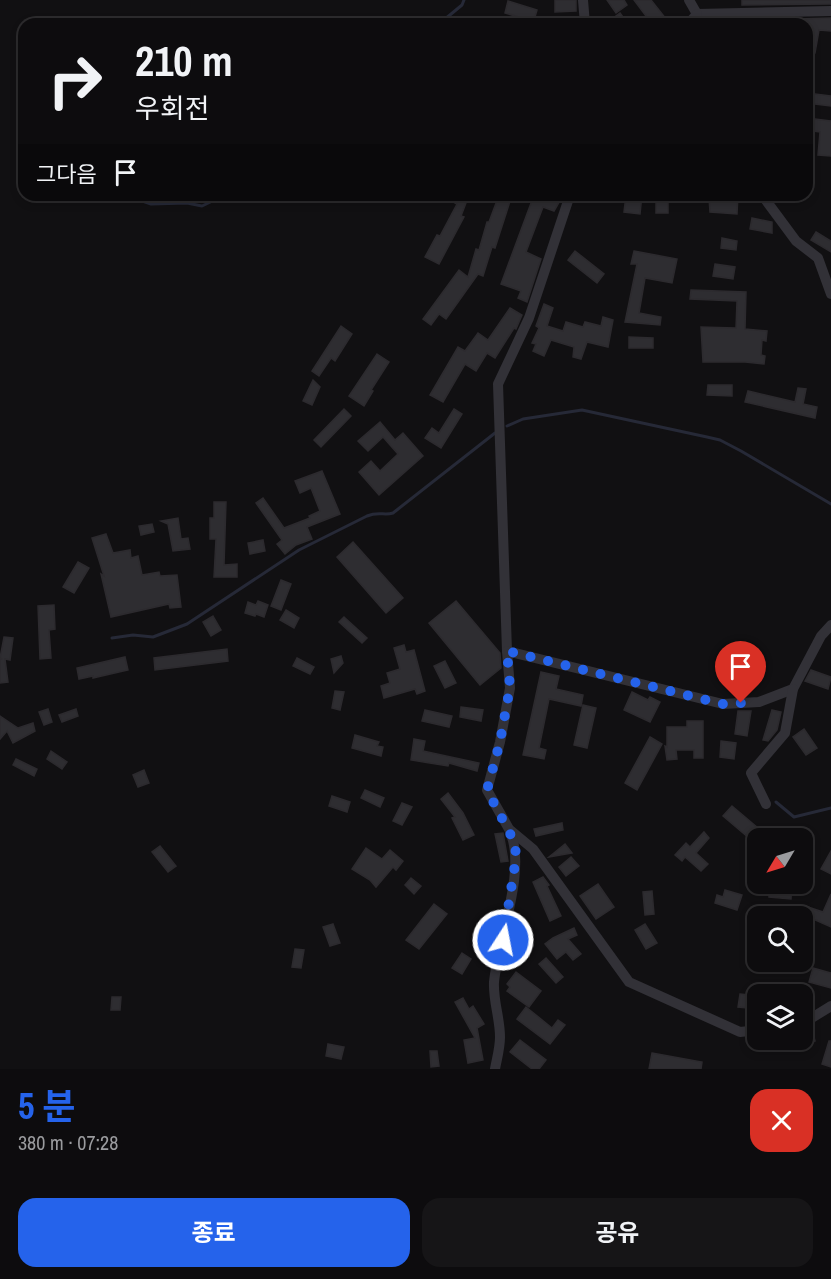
<!DOCTYPE html>
<html lang="ko">
<meta charset="utf-8">
<style>
:root{--surface:#0d0c0e;--page:#161517;--text:#f1f3f6;--muted:#9a9b9e;--line:#2d2c2e;--accent:#2563eb}
body{margin:0;font-family:"Archivo Narrow","Noto Sans KR",sans-serif;background:var(--page);color:var(--text);height:100vh;display:flex;flex-direction:column;font-size:22px;white-space:nowrap}
*{box-sizing:border-box;margin:0}
p{font-size:20px;color:var(--muted)}
.icon{flex:none;width:33px;height:33px;fill:none;stroke:currentColor;stroke-width:2;stroke-linecap:round;stroke-linejoin:round}
.map{position:relative;height:1069px;overflow:hidden}
.drawer{display:flex;flex-direction:column;background:var(--surface);flex:1}
.drawer>*{flex:none}
.banner{position:absolute;left:18px;top:18px;width:795px;height:183px;border-radius:18px;box-shadow:0 3px 9px #0003,0 0 0 2px var(--line);background:#0d0c0e;color:var(--text);overflow:hidden}
.needle{width:39px;rotate:232deg}
.tools{position:absolute;left:747px;top:828px;display:grid;gap:12px}
.tools a{display:grid;place-items:center;width:66px;height:66px;border-radius:12px;background:var(--surface);box-shadow:0 3px 9px #0003,0 0 0 2px var(--line);font-size:30px}
.pin{position:absolute;display:grid;place-items:center;width:51px;height:51px;color:#fff;margin:-62px -26px;border-radius:50% 50% 50% 0;rotate:-45deg;box-shadow:0 0 6px #0007}
.pin .icon{rotate:45deg}
.me{position:absolute;width:66px;margin:-33px;rotate:11deg;stroke-linejoin:round;filter:drop-shadow(0 0 4px #0008)}
.turn{display:flex;align-items:center;gap:21px;height:126px;padding:0 18px;font-size:27px}
.turn .icon{width:78px;height:78px;stroke-width:2.5}
.turn b{display:block;font-size:42px;line-height:51px}
.then{display:flex;align-items:center;height:57px;padding:0 18px;background:#0003;gap:12px;font-size:22px}
.round{display:grid;place-items:center;flex:none;width:63px;height:63px;border-radius:18px;background:var(--page)}
.summary{display:flex;align-items:center;justify-content:space-between;height:102px;padding:0 18px}
h1{font-size:36px;font-weight:700;line-height:45px;color:var(--accent)}
.button{display:flex;gap:12px;margin-top:auto;padding:12px 18px}
.button a{flex:1;height:69px;border-radius:18px;background:var(--accent);color:#fff;font-size:24px;font-weight:700;line-height:69px;text-align:center}
.button a+a{background:var(--page);color:var(--text)}
.map>svg:first-child{display:block}
.lines{fill:none;stroke-linecap:round;stroke-linejoin:round}
.stream{stroke:#262937;stroke-width:3}
.building{fill:#2e2d31;stroke:#2c2a2e;stroke-width:1.5}
.minor{stroke:#323137;stroke-width:10}
.route{stroke:#2563eb;stroke-width:10;stroke-dasharray:0 18}
</style>
<div class="map">
<svg width="831" height="1069" viewBox="0 0 831 1069">
<rect width="100%" height="100%" fill="#111012"/>
<g class="lines">
<!-- stream -->
<g class="stream">
<path d="M439,24L462,5L464,0"/>
<path d="M125,195L151,204L187,203L202,206L225,195"/>
<path d="M507,426L523,419L582,410L707,437L720,440L741,451L831,504"/>
<path d="M112,638L133,635L153,637L187,624L299,550L367,516C379,511 384,516 393,513L495,433"/>
<path d="M776,802L794,817L831,808"/>
</g>
</g>
<!-- building -->
<g class="building">
<path d="M555,0H576V11L555,12Z"/>
<path d="M607,0H624L627,5L616,13Z"/>
<path d="M634,0H651L670,24H652Z"/>
<path d="M742,0H831V4L742,5Z"/>
<path d="M508,1L537,10L533,24H523L525,19L505,13Z"/>
<path d="M620,13L628,24H605Z"/>
<path d="M831,18V31L819,30L815,53L807,52V24H760V20Z"/>
<path d="M807,93L831,96V106L807,103Z"/>
<path d="M807,118L831,121V156L818,155L820,132L807,130Z"/>
<path d="M456,195H469L461,216L464,217L439,264L425,257L437,235L440,236L457,204L453,202Z"/>
<path d="M499,195H512L495,248L492,247L483,276L478,274L446,319L439,314L431,325L423,319L459,270L468,277L476,249L479,250L487,222H489Z"/>
<path d="M534,195H550L561,199L554,211L543,207L526,252L541,259L527,302L518,298L521,291L501,284Z"/>
<path d="M626,195H642L640,214L624,212Z"/>
<rect x="656" y="195" width="12" height="18"/>
<path d="M730,195H738L737,214L710,212L709,198L729,197Z"/>
<path d="M752,218L772,222V233L750,229Z"/>
<path d="M816,232L831,241V252L811,240Z"/>
<path d="M722,238L737,241L736,250L721,248Z"/>
<path d="M575,251L604,274L597,283L568,260Z"/>
<path d="M634,251L677,259L672,283L645,278L639,313L661,317L660,325L625,322L637,264H631Z"/>
<path d="M715,264L735,267L733,279L713,276Z"/>
<path d="M691,290L746,292L745,329L767,331L766,341L762,340L761,355L765,356L764,364L745,362H703L701,327L736,328L737,301L690,299Z"/>
<path d="M544,304L553,308L547,326L563,331L566,322L583,327L585,322L601,326L603,317L613,320L608,347L587,342L581,359L573,357L574,347L551,340L544,356L533,351L536,344L532,343L539,328L536,326Z"/>
<path d="M510,308L522,315L516,329L514,328L495,358L487,353L476,371L465,364L443,402L430,395L458,347L465,351L478,333L488,340Z"/>
<path d="M341,326L352,334L335,361L331,358L319,376L312,371Z"/>
<path d="M629,337L653,338V348H629Z"/>
<path d="M377,354L389,362L371,390L373,391L364,406L349,396Z"/>
<path d="M313,380L320,387L312,405L303,401Z"/>
<path d="M708,385H732V396L707,395Z"/>
<path d="M798,388L806,389L803,404L817,407L815,418L745,402L748,391L795,402Z"/>
<path d="M344,409L351,416L321,447L314,440Z"/>
<path d="M454,409L462,414L441,448L425,438L432,428L439,433Z"/>
<path d="M380,422L395,440L403,433L423,456L379,495L359,472L371,461L380,471L398,454L383,437L368,451L358,441Z"/>
<path d="M322,471L340,514L307,527L312,539L296,545L285,554L277,544L282,540L256,503L263,498L284,528L310,518L309,516L320,511L311,488L300,493L295,481Z"/>
<path d="M214,502H226L224,565L237,564V577H214L216,539H210V518H214Z"/>
<path d="M178,518L181,539L188,538L190,549L173,551L168,524L161,521Z"/>
<path d="M152,524L154,532L141,535L139,526Z"/>
<path d="M106,534L113,553L130,550L131,558L138,556L142,575L159,572L160,576L177,575L181,607L170,608L169,604L111,617L101,574L104,576L92,538Z"/>
<path d="M263,540L265,551L250,554L248,543Z"/>
<path d="M353,542L403,598L386,613L337,557Z"/>
<path d="M78,562L89,568L74,593L63,587Z"/>
<path d="M281,580L291,584L281,610L271,606Z"/>
<path d="M258,601L268,605L264,617L256,614L255,616L245,613L248,602L256,605Z"/>
<path d="M456,601L500,653L501,668L480,685L429,623Z"/>
<path d="M54,605L55,629L49,630L51,658L40,659L38,606Z"/>
<path d="M286,610L299,618L294,628L280,620Z"/>
<path d="M213,616L221,630L211,636L203,622Z"/>
<path d="M344,617L367,638L362,643L339,622Z"/>
<path d="M4,637L13,638L10,660L5,659L8,682L0,683V659H2L0,658Z"/>
<path d="M404,645L406,652L414,650L425,691L417,694L415,689L384,698L381,686L390,683L387,673L400,669L394,648Z"/>
<path d="M227,649L228,661L155,670L154,658Z"/>
<path d="M341,656L343,663L334,673L331,659Z"/>
<path d="M125,657L128,670L93,678V676L79,679L77,668Z"/>
<path d="M297,658L314,667L310,674L293,666Z"/>
<path d="M445,661L456,683L445,688L434,666Z"/>
<path d="M811,670L831,677L828,689L805,681Z"/>
<path d="M541,672L559,676L556,689L583,695L581,706L549,699L539,748L546,750L544,759L523,755Z"/>
<path d="M335,691L344,692L340,710L332,708Z"/>
<path d="M632,692L648,700L650,697L660,702L650,722L624,710Z"/>
<path d="M583,705L596,708L587,748L574,745Z"/>
<path d="M461,707L483,710L481,721L460,717Z"/>
<path d="M48,709L52,722L44,725L39,712Z"/>
<path d="M76,709L78,716L62,722L59,715Z"/>
<path d="M425,710L452,716L449,727L422,721Z"/>
<path d="M772,710L781,712L777,730L768,741L763,740Z"/>
<path d="M738,711H751L747,736L735,734Z"/>
<path d="M0,716L18,728L33,723L35,731L13,743L7,731L0,739Z"/>
<path d="M687,721H703V758H694V750H676L677,759L667,760L665,746L667,747V727H687Z"/>
<path d="M804,729L817,748L806,755L793,737Z"/>
<path d="M355,735L379,742L377,746L383,747L381,756L352,748Z"/>
<path d="M650,737L662,744L637,790L625,783Z"/>
<path d="M414,739L425,741L423,751L479,763L477,771L449,763L448,766L411,760Z"/>
<path d="M721,741L736,743L734,759L720,757Z"/>
<path d="M51,751L67,762L62,769L47,759Z"/>
<path d="M16,759L37,769L34,776L13,765Z"/>
<path d="M144,770L149,783L138,787L133,775Z"/>
<path d="M365,790L384,798L380,807L361,798Z"/>
<path d="M448,793L463,813L474,835L463,840L452,818L455,817L441,799Z"/>
<path d="M332,796L350,802L347,812L329,806Z"/>
<path d="M402,803L412,807L402,825L393,821Z"/>
<path d="M732,806L758,828L749,838L723,816Z"/>
<path d="M562,823L563,830L536,836L534,829Z"/>
<path d="M704,832L709,838L696,853L708,864L701,871L685,857L682,861L675,855L686,843L690,847Z"/>
<path d="M503,833L508,861L501,862L495,834Z"/>
<path d="M565,844L572,853L549,857Z"/>
<path d="M160,846L176,866L168,872L152,852Z"/>
<path d="M366,848L382,859L390,850L403,861L396,870L393,867L376,887L370,880L352,869Z"/>
<path d="M831,851V874L821,869Z"/>
<path d="M571,857L579,866L566,876L559,867Z"/>
<path d="M543,877L549,885L547,886L561,916L550,921L533,882Z"/>
<path d="M411,878L421,886L414,894L405,885Z"/>
<path d="M598,884L614,907L596,919L580,896Z"/>
<path d="M758,884H782V885L792,886L791,899L769,897V894L756,893Z"/>
<path d="M725,890L742,895L737,910L715,903L717,895L723,897Z"/>
<path d="M652,891L654,914L645,915L643,892Z"/>
<path d="M831,894V927L802,914L805,906L823,912Z"/>
<path d="M434,904L447,914L419,949L406,940Z"/>
<path d="M333,924L340,943L330,946L323,927Z"/>
<path d="M645,924L657,943L646,949L635,930Z"/>
<path d="M574,928L577,935L568,939L581,954L573,960L566,952L557,959L545,944L553,938Z"/>
<path d="M295,949L304,950L301,968L292,967Z"/>
<path d="M462,953L471,959L462,974L452,968Z"/>
<path d="M546,958L563,977L556,983L539,964Z"/>
<path d="M813,968L831,973V988L809,982Z"/>
<path d="M516,972L541,991L529,1007L507,991L510,987L507,984Z"/>
<path d="M740,994L758,996V1009L738,1007Z"/>
<path d="M112,997H121L120,1010H111Z"/>
<path d="M463,998L469,1009L473,1006L484,1024L477,1028L483,1060L468,1063L464,1040L475,1038L455,1002Z"/>
<path d="M526,1007L552,1028L558,1020L565,1025L550,1044L517,1019Z"/>
<path d="M812,1029L815,1041L802,1044V1031Z"/>
<path d="M520,1040L546,1060L539,1069H532L510,1052Z"/>
<path d="M829,1041H831V1067L822,1064Z"/>
<path d="M328,1044L344,1047L341,1059L326,1056Z"/>
<path d="M430,1051H437L439,1066L431,1067Z"/>
<path d="M652,1053L702,1062L701,1069H649Z"/>
</g>
<g class="lines">
<!-- minor -->
<g class="minor">
<path d="M583,0L585,24"/>
<path d="M689,0L697,14L831,11"/>
<path d="M688,24L697,14"/>
<path d="M570,195L529,318L498,384L507,651L510,688L500,742L487,790L509,829L533,849L629,982L740,1032L758,1030"/>
<path d="M762,195L796,241L818,258L831,294"/>
<path d="M507,651L723,704L759,702L793,689L821,636L831,625"/>
<path d="M766,804L751,773L785,733L793,689"/>
<path d="M802,1024L831,1006"/>
<path d="M495,1069C497,1058 500,1048 500,1037C500,1018 493,1001 494,982C498,941 527,869 510,832"/>
</g>
</g>
<g class="lines">
<!-- route -->
<path class="route" d="M503,940L516,858L515,843L487,790L500,742L510,687L507,651L723,704L741,703"/>
</g>
</svg>
<div class="tools">
<a><svg class="needle" viewBox="-14 -14 28 28"><path d="M0-13l5 13h-10z" fill="#e53935"/><path d="M0 13l5-13h-10z" fill="#9a9b9e"/></svg></a>
<a><svg class="icon" aria-label="search" viewBox="0 0 24 24"><circle cx="10" cy="10" r="6"/><path d="M15 15l6 6"/></svg></a>
<a><svg class="icon" aria-label="layers" viewBox="0 0 24 24"><path d="M12 4l9 5-9 5-9-5zM3 14l9 5 9-5"/></svg></a>
</div>
<div class="pin" style="left:741px;top:703px;background:#d93025"><svg class="icon" aria-label="arrive" viewBox="0 0 24 24"><path d="M6 21V4h12l-3 4 3 4H6"/></svg></div>
<svg class="me" style="left:503px;top:940px" viewBox="-20 -20 40 40"><circle r="17" fill="#2563eb" stroke="#fff" stroke-width="3"/><path d="M0-11L8 9 0 5-8 9z" fill="#fff"/></svg>
<div class="banner">
<div class="turn"><svg class="icon" aria-label="right" viewBox="0 0 24 24"><path d="M7 20v-9h11M14 6l5 5-5 5"/></svg><div><b>210 m</b>우회전</div></div>
<div class="then">그다음<svg class="icon" aria-label="arrive" viewBox="0 0 24 24"><path d="M6 21V4h12l-3 4 3 4H6"/></svg></div>
</div>
</div>
<section class="drawer">
<div class="summary"><div><h1>5 분</h1><p>380 m · 07:28</p></div><a class="round" style="background:#d93025;color:#fff"><svg class="icon" aria-label="close" viewBox="0 0 24 24"><path d="M6 6l12 12M18 6L6 18"/></svg></a></div>
<div class="button"><a>종료</a><a>공유</a></div>
</section>
